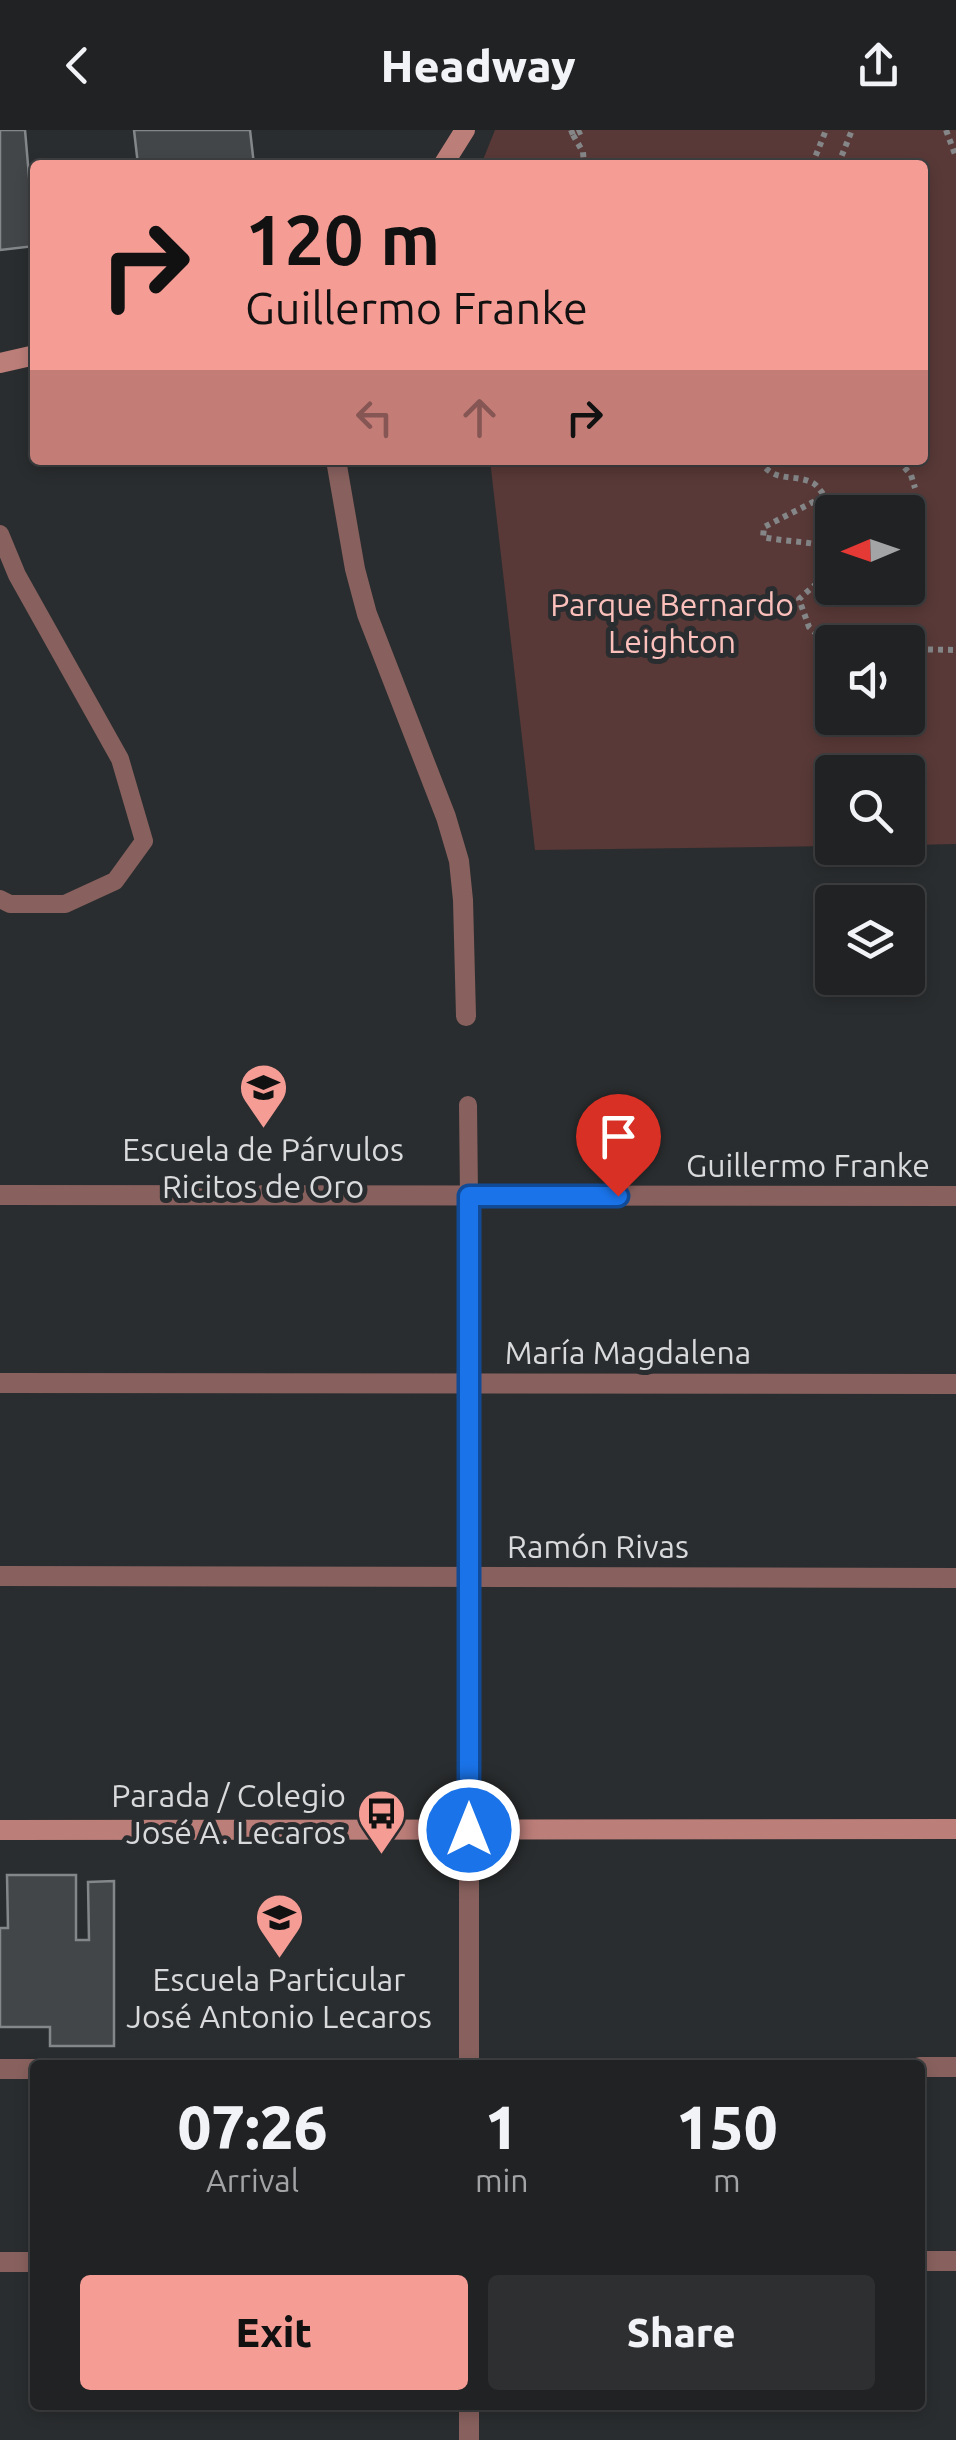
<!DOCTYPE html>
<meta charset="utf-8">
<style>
:root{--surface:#202223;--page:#2d2f30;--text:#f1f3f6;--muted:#a2a4a6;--line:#3d3f41;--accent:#f59c95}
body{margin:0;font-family:Ubuntu,sans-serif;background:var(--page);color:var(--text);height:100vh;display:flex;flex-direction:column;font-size:38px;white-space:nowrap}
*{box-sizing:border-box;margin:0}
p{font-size:32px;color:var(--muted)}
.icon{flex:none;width:55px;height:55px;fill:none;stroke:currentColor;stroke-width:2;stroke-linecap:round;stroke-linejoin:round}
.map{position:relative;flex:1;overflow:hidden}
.sheet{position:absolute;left:30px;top:1930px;width:895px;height:350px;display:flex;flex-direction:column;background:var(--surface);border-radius:10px;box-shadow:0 5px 15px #0003,0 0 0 2px var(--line)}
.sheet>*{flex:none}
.banner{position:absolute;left:30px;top:30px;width:898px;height:305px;border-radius:10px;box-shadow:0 5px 15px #0003,0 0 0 2px var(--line);background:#f59c95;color:#111;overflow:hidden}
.needle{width:65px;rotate:268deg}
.tools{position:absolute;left:815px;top:365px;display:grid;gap:20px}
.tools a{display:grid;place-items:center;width:110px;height:110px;border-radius:10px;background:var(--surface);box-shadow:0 5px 15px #0003,0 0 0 2px var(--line);font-size:50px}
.pin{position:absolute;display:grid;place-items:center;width:85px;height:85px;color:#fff;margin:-102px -42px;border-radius:50% 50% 50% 0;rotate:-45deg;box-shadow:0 0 10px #0007}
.pin .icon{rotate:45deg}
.me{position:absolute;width:110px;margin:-55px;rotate:0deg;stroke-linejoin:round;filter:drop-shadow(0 0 8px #0008)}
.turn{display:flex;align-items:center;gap:35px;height:210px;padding:0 50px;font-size:45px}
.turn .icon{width:130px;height:130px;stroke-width:2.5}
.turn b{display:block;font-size:70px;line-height:85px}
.lanes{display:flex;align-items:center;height:95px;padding:0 50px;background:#0003;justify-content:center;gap:50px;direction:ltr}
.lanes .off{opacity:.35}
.eta{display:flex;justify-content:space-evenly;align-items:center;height:170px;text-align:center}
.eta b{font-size:60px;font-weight:800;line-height:70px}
.primary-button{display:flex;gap:20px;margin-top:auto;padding:20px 50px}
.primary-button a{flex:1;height:115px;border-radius:10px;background:var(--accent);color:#111;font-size:40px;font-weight:800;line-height:115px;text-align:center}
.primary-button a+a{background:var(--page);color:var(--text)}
header{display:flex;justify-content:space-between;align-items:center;height:130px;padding:0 50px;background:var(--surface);font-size:45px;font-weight:800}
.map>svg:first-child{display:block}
.green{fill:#583937;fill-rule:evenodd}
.building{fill:#434649;stroke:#84878a;stroke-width:2.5}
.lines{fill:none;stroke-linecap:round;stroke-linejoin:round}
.path{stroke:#848688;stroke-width:6;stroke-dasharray:5 5;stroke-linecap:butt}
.lane{stroke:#88615e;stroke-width:18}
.street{stroke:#88615e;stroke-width:20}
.secondary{stroke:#bc7e79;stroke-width:20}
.route-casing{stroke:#114b97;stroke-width:25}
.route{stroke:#1a73e8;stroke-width:18}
.labels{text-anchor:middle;stroke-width:10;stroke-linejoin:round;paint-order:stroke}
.park-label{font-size:32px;fill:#fbc0bb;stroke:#2a2d2f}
.poi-label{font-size:32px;fill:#d9dadc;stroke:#2a2d2f}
.street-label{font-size:32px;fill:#d9dadc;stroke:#2a2d2f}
</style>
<header><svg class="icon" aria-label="back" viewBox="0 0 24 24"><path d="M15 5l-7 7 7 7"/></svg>Headway<svg class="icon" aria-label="share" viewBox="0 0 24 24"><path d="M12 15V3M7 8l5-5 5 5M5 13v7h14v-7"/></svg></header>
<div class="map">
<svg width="956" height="2310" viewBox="0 0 956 2310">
<rect width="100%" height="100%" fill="#2a2d2f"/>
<!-- green -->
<path class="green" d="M495,0H956V714L908,715V642H832V716L535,720L490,330H922V35H481ZM832,382H908V458H832ZM832,512H908V588H832Z"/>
<!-- building -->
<g class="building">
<path d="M0,0H25L35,116L0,120Z"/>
<path d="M134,0H250L254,35H138Z"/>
<path d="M7,1745H76V1810H89L88,1752L114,1751V1916H50V1897H0V1798H8Z"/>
</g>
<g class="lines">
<!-- path -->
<g class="path">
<path d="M571,0L573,5L584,0"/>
<path d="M946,0L956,27"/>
<path d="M573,5L583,22L584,35"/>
<path d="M812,35L826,0"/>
<path d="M838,35L852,0"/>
<path d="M760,330C773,354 794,343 813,353C818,356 821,362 825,366L764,397L763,407C786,412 810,411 832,418"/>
<path d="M898,330L911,345L915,358"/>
<path d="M832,440L799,469L809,497L832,518"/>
<path d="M908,519L956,520"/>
</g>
<!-- lane -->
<g class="lane">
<path d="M0,404L17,445L120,629L144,711L115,751L65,774H10L0,769"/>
<path d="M468,975L469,1066"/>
</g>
<!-- street -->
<g class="street">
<path d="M336,330L355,439L367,484L446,687L459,731L463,770L466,886"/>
<path d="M0,1065L956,1066"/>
<path d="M0,1253L956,1254"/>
<path d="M0,1446L956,1448"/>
<path d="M469,1935V1066"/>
<path d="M920,1937H956"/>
<path d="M0,1939H35"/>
<path d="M920,2131H956"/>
<path d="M0,2132H35"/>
<path d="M469,2310V2275"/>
</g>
<!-- secondary -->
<g class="secondary">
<path d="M443,35L465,0"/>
<path d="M0,233L35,225"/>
<path d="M0,1700L956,1699"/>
</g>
</g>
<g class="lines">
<defs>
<path id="route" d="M469,1700V1066H618"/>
</defs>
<!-- route casing -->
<use href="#route" class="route-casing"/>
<!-- route -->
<use href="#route" class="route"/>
</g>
<!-- icons -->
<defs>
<symbol id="school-pin" viewBox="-11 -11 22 30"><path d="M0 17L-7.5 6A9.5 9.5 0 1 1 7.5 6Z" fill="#f59c95" stroke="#2a2d2f"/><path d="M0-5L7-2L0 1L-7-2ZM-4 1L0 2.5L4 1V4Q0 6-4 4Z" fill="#111"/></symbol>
<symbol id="bus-pin" viewBox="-11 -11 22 30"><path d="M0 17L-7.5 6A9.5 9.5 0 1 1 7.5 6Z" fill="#f59c95" stroke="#2a2d2f"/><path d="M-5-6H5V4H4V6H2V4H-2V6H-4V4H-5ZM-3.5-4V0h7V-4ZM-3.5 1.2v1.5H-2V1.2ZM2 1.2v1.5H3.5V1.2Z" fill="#111"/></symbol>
</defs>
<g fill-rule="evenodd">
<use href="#school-pin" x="236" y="930" width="55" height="75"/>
<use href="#bus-pin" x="354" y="1656" width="55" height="75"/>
<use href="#school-pin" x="252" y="1760" width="55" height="75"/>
</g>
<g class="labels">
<!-- park labels -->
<g class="park-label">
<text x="672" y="486">Parque Bernardo<tspan x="672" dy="37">Leighton</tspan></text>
</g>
<!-- poi labels -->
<g class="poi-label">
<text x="263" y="1031">Escuela de Párvulos<tspan x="263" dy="37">Ricitos de Oro</tspan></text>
<text x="346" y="1677" text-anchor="end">Parada / Colegio<tspan x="346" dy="37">José A. Lecaros</tspan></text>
<text x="279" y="1861">Escuela Particular<tspan x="279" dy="37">José Antonio Lecaros</tspan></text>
</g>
<!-- street labels -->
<g class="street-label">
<text x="808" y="1047">Guillermo Franke</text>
<text x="628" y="1234">María Magdalena</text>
<text x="598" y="1428">Ramón Rivas</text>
</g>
</g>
</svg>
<div class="tools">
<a><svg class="needle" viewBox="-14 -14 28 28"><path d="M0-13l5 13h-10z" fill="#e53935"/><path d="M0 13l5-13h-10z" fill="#a2a4a6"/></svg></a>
<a><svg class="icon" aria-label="sound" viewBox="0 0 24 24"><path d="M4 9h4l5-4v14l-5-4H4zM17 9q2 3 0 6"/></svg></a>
<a><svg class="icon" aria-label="search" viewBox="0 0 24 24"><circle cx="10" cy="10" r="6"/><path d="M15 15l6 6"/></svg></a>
<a><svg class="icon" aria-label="layers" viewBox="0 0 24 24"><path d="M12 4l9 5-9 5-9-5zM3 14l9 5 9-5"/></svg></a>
</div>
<div class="pin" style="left:618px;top:1066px;background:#d93025"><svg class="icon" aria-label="arrive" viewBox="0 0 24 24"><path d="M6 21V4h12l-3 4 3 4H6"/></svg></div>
<svg class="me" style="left:469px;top:1700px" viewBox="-20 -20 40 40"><circle r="17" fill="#1a73e8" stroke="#fff" stroke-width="3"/><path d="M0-11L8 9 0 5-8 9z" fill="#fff"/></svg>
<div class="banner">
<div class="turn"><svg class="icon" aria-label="right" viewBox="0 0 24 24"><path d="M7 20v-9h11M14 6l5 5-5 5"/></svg><div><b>120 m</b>Guillermo Franke</div></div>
<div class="lanes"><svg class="icon off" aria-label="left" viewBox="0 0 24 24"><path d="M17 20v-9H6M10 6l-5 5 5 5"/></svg><svg class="icon off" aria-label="ahead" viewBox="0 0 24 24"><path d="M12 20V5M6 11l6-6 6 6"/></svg><svg class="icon" aria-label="right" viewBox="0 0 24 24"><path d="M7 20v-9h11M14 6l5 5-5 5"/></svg></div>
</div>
<section class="sheet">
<div class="eta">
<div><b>07:26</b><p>Arrival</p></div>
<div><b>1</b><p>min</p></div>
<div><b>150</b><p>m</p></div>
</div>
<div class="primary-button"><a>Exit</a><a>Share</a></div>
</section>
</div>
